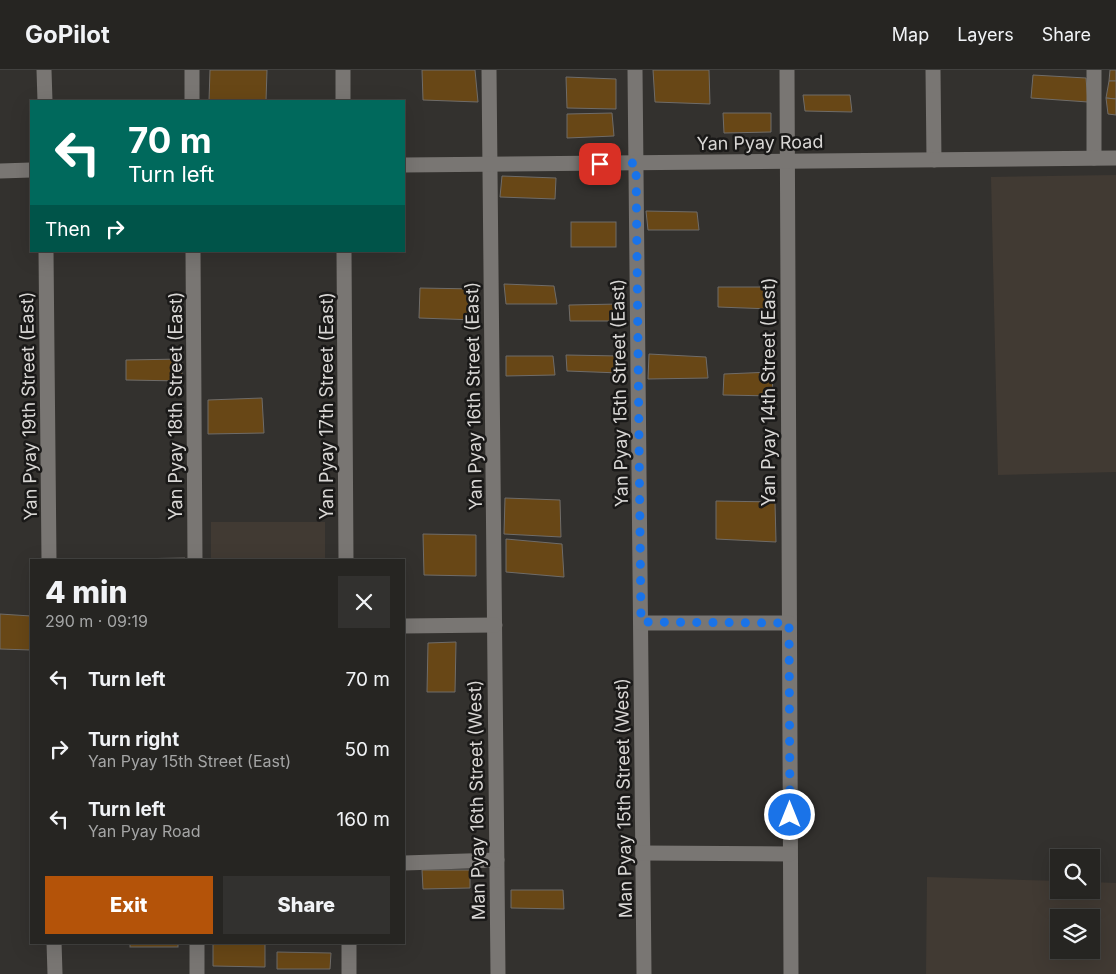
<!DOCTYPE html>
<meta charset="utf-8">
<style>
:root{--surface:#262522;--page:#32312f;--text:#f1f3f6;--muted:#a4a5a5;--line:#424240;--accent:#b45309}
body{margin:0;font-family:Inter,sans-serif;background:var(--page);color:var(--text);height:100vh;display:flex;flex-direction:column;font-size:19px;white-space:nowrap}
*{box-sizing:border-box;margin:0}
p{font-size:16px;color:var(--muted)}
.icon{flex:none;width:28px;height:28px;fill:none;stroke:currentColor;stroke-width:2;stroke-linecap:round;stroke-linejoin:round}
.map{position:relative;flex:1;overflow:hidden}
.drawer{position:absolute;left:30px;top:489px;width:375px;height:385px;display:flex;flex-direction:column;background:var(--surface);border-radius:0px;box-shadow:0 5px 20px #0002,0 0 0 1px var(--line)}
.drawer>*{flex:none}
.top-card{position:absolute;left:30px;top:30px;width:375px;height:152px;border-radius:0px;box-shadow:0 5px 20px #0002,0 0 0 1px var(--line);background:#00695c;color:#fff;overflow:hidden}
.controls{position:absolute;left:1050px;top:779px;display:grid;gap:10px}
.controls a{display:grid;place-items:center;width:50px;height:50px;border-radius:0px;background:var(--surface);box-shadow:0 5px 20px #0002,0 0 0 1px var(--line);font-size:25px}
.pin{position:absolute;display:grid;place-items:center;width:42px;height:42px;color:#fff;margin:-21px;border-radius:10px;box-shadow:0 2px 8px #0006}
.me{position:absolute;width:55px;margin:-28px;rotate:0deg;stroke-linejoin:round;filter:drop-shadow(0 0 4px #0008)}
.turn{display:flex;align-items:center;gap:18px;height:105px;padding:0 15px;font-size:22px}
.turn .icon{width:65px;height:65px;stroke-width:2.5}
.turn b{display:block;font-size:35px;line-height:42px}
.then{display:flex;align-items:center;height:48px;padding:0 15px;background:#0003;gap:10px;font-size:19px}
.round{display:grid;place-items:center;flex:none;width:52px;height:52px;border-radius:0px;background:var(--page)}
.summary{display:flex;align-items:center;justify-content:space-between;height:85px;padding:0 15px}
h1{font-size:30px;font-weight:800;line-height:38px}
.action{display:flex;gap:10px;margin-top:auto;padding:10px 15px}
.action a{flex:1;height:58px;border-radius:0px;background:var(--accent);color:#fff;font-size:20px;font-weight:800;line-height:58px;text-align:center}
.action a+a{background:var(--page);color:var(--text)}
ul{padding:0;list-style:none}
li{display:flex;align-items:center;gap:15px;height:70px;padding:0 15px}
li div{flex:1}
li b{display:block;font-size:19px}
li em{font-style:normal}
header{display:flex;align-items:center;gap:30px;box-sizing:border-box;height:70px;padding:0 25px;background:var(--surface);border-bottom:1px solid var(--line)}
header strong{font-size:24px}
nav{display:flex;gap:28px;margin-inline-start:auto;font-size:18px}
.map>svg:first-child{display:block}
.built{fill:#413a33;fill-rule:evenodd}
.building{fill:#684716;stroke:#6f6c69}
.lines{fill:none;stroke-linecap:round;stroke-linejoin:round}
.street{stroke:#797673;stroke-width:15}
.route{stroke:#1a73e8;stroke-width:9;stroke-dasharray:0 16.2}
.labels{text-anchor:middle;stroke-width:5;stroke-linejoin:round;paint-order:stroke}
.street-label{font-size:18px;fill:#d9d7d5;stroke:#1a1918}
</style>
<header>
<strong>GoPilot</strong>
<nav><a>Map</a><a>Layers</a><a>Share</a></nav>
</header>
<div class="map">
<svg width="1116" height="904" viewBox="0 0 1116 904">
<rect width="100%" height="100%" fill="#33312e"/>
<!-- built -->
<g class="built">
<path d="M1116,105V402L998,405L991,107Z"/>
<rect x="211" y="452" width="114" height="38"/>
<path d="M927,807L1059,811V820H1091V812L1116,813V904H926ZM1059,848H1091V880H1059Z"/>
</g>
<!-- building -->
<g class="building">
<path d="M210,0H267L266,31H209Z"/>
<path d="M422,0H475L478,32L423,30Z"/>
<path d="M653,0H709L710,34L655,32Z"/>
<path d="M1110,0H1116V11H1109Z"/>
<path d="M1033,5L1086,8L1088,32L1031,28Z"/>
<path d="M566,7L616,9V39L567,38Z"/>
<path d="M1109,11H1116V29L1106,28Z"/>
<path d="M803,25H850L852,42L805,41Z"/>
<path d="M1106,28L1116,29V45L1108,44Z"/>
<path d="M612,43L614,66L567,68V44Z"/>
<path d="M723,43H771V62L724,63Z"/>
<path d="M502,106L556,108L555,129L500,127Z"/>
<path d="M646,141L697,142L699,160H648Z"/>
<rect x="571" y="152" width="45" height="25"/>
<path d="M504,214L554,216L557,234H506Z"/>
<path d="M718,217H770L771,239L718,237Z"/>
<path d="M420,218L476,219V250L419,248Z"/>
<path d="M619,234V251H570L569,235Z"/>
<path d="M649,284L706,287L708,308L648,309Z"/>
<path d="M566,285L620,286V303L567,301Z"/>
<path d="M506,286H553L555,305L506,306Z"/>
<path d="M182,289V311L126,310V290Z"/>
<path d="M772,302L773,326L723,325L724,304Z"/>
<path d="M262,328L264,363L208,364V330Z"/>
<path d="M505,428L560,430L561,467L504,464Z"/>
<path d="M716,431L775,432L776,472L716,469Z"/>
<path d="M423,464L476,465V506L424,505Z"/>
<path d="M506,469L562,474L564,507L506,502Z"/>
<path d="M185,488V490L128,489Z"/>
<path d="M0,544L31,546V580L0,579Z"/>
<path d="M456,572L455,622H427L428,573Z"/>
<path d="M422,800H470V818L423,819Z"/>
<path d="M511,820H563L564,839L511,838Z"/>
<rect x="130" y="872" width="48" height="5"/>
<path d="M213,872H265V897L213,896Z"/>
<path d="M277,882L331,883L330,899H277Z"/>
</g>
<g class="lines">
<!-- street -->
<g class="street">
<path d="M44,0L45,31"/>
<path d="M192,0V31"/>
<path d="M343,0V31"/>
<path d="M489,0L498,904"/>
<path d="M635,0L644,904"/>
<path d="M787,0L791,904"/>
<path d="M933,0L934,90"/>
<path d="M1094,0V88"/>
<path d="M404,95L1116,88"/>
<path d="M0,101L31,100"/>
<path d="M46,181L49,490"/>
<path d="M193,181L195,490"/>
<path d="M344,181L346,490"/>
<path d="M641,553H789"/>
<path d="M404,556L495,555"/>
<path d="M643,783L790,784"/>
<path d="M404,793L497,790"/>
<path d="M54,872L55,904"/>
<path d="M197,872V904"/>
<path d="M349,872V904"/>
</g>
</g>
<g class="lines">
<!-- route -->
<path class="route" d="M600,94L636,93L641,552L789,553L790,745"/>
</g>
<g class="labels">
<!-- street labels -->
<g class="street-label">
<text transform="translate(760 73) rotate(-1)" y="6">Yan Pyay Road</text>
<text transform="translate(769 322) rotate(-90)" y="6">Yan Pyay 14th Street (East)</text>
<text transform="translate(620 323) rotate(-91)" y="6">Yan Pyay 15th Street (East)</text>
<text transform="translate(474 326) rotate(-91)" y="6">Yan Pyay 16th Street (East)</text>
<text transform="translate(29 336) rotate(-91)" y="6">Yan Pyay 19th Street (East)</text>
<text transform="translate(176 336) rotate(-90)" y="6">Yan Pyay 18th Street (East)</text>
<text transform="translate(327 336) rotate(-90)" y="6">Yan Pyay 17th Street (East)</text>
<text transform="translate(624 728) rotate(-91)" y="6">Man Pyay 15th Street (West)</text>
<text transform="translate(477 730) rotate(-91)" y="6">Man Pyay 16th Street (West)</text>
</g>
</g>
</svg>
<div class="controls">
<a><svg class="icon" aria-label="search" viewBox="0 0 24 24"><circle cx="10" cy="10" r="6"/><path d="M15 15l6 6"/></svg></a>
<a><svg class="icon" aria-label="layers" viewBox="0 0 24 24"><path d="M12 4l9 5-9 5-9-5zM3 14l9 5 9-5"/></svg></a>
</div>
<div class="pin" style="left:600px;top:94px;background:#d93025"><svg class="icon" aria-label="arrive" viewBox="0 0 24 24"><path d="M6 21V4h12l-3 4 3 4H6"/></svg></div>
<svg class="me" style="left:790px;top:745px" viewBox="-20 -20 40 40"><circle r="17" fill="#1a73e8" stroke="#fff" stroke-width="3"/><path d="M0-11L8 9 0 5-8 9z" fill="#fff"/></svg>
<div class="top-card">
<div class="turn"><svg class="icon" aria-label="left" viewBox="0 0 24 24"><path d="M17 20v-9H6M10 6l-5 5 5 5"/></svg><div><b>70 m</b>Turn left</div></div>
<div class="then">Then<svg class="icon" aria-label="right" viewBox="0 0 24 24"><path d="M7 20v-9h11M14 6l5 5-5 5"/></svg></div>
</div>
<section class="drawer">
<div class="summary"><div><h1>4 min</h1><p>290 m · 09:19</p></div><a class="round"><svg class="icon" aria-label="close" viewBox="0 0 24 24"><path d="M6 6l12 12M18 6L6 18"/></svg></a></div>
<ul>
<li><svg class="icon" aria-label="left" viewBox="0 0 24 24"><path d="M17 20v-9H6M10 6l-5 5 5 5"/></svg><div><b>Turn left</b></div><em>70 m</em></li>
<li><svg class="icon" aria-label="right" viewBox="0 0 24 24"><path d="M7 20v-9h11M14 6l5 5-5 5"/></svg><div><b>Turn right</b><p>Yan Pyay 15th Street (East)</p></div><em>50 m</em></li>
<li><svg class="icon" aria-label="left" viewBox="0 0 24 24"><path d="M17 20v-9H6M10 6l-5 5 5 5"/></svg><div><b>Turn left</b><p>Yan Pyay Road</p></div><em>160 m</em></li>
</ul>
<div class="action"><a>Exit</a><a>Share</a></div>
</section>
</div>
